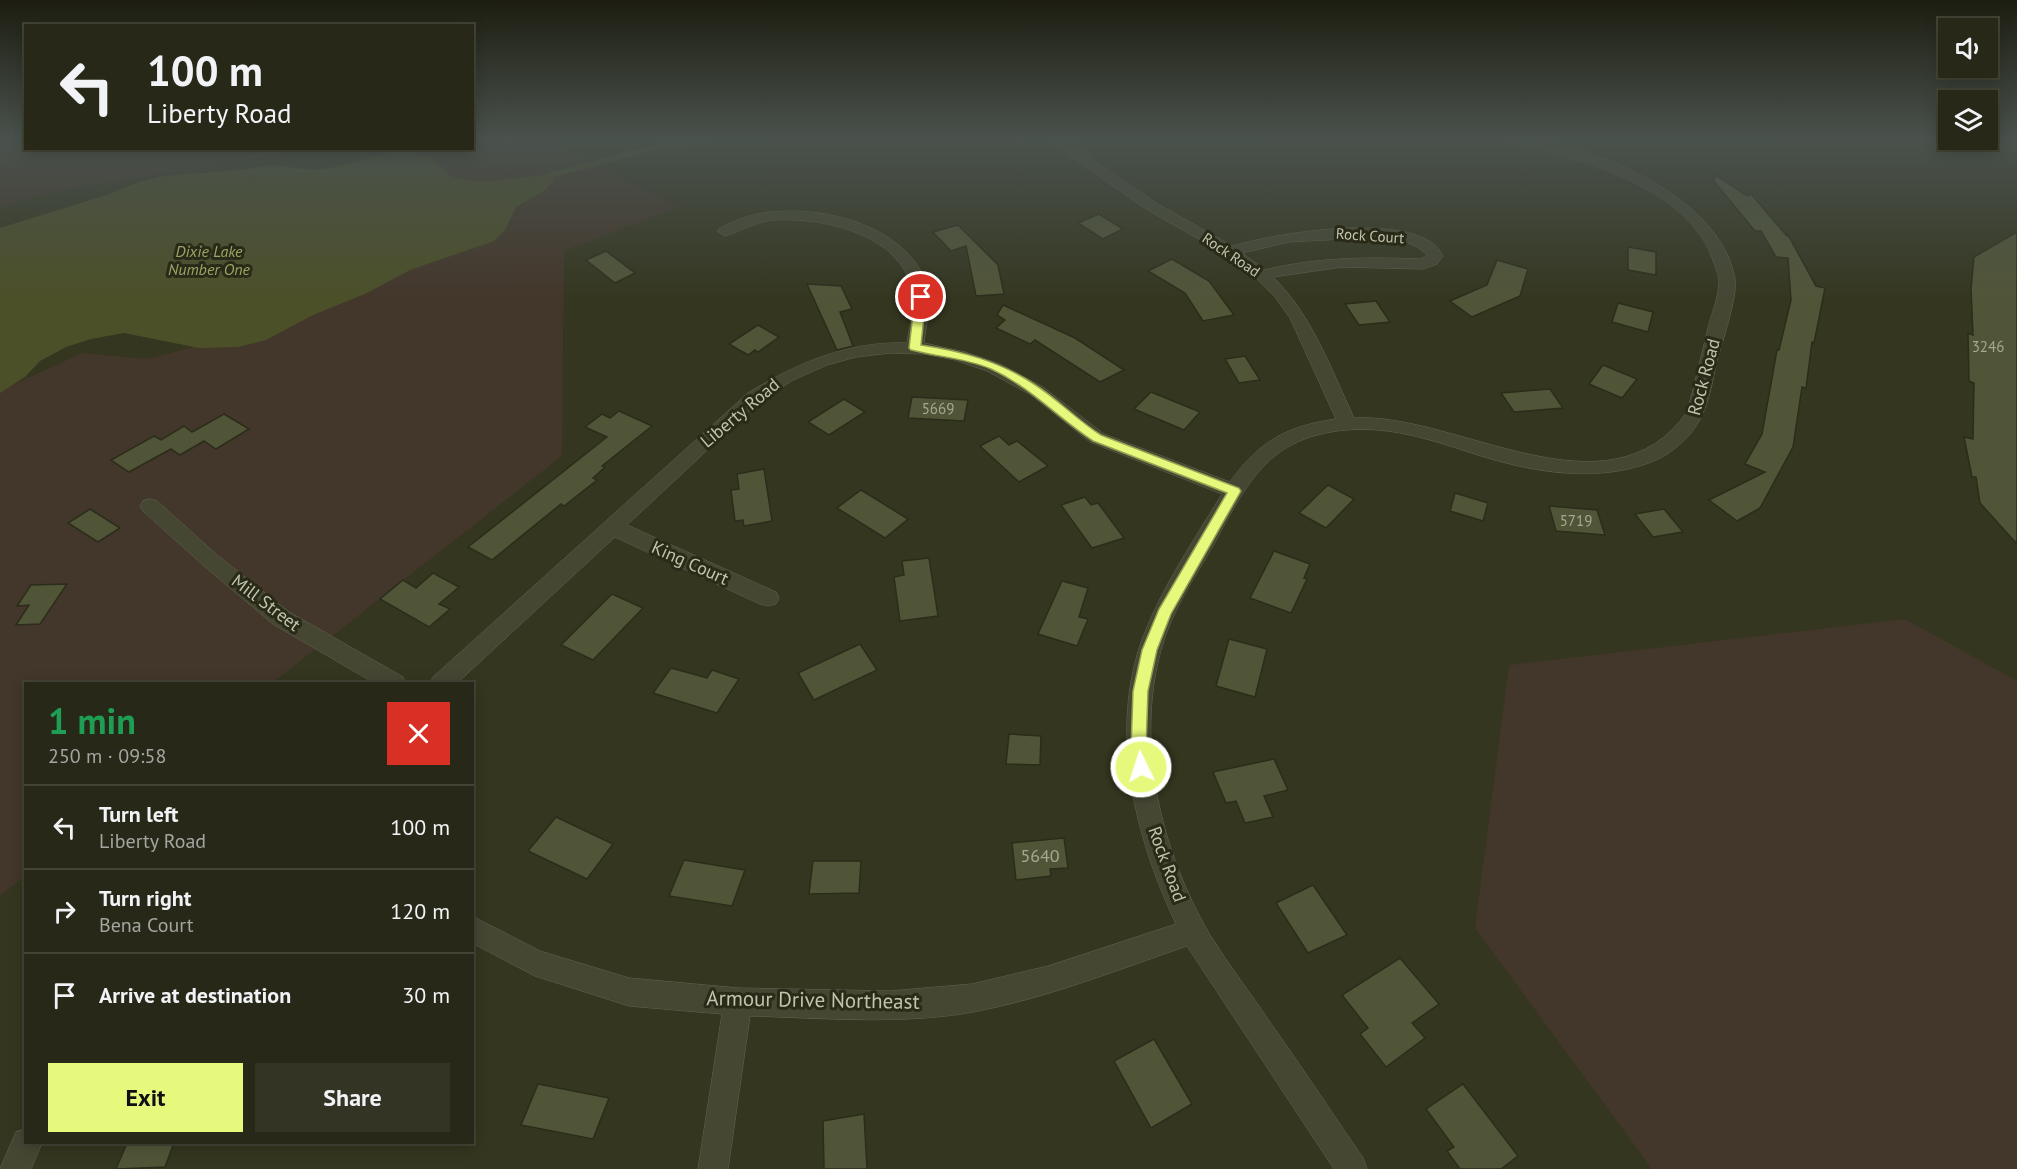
<!DOCTYPE html>
<meta charset="utf-8">
<style>
:root{--surface:#272817;--page:#333424;--text:#f1f3f6;--muted:#a4a6a1;--line:#434436;--accent:#e7f97d}
body{margin:0;font-family:"PT Sans",sans-serif;background:var(--page);color:var(--text);height:100vh;display:flex;flex-direction:column;font-size:22px;white-space:nowrap}
*{box-sizing:border-box;margin:0}
p{font-size:20px;color:var(--muted)}
.icon{flex:none;width:33px;height:33px;fill:none;stroke:currentColor;stroke-width:2;stroke-linecap:round;stroke-linejoin:round}
.map{position:relative;flex:1;overflow:hidden}
.drawer{position:absolute;left:24px;top:682px;width:450px;height:462px;display:flex;flex-direction:column;background:var(--surface);border-radius:0px;box-shadow:0 3px 15px #0003,0 0 0 2px var(--line)}
.drawer>*{flex:none}
.hud{position:absolute;left:24px;top:24px;width:450px;height:126px;border-radius:0px;box-shadow:0 3px 15px #0003,0 0 0 2px var(--line);background:#272817;color:var(--text);overflow:hidden}
.tools{position:absolute;left:1938px;top:18px;display:grid;gap:12px}
.tools a{display:grid;place-items:center;width:60px;height:60px;border-radius:0px;background:var(--surface);box-shadow:0 3px 15px #0003,0 0 0 2px var(--line);font-size:30px}
.pin{position:absolute;display:grid;place-items:center;width:51px;height:51px;color:#fff;margin:-26px;border:3px solid #fff;border-radius:50%;box-shadow:0 2px 6px #0007}
.me{position:absolute;width:66px;margin:-33px;rotate:356deg;stroke-linejoin:round;filter:drop-shadow(0 0 4px #0008)}
.turn{display:flex;align-items:center;gap:21px;height:126px;padding:0 24px;font-size:27px}
.turn .icon{width:78px;height:78px;stroke-width:2.5}
.turn b{display:block;font-size:42px;line-height:51px}
.round{display:grid;place-items:center;flex:none;width:63px;height:63px;border-radius:0px;background:var(--page)}
.summary{display:flex;align-items:center;justify-content:space-between;height:102px;padding:0 24px}
h1{font-size:36px;font-weight:600;line-height:45px;color:#1e9e55}
.primary-button{display:flex;gap:12px;margin-top:auto;padding:12px 24px}
.primary-button a{flex:1;height:69px;border-radius:0px;background:var(--accent);color:#111;font-size:24px;font-weight:600;line-height:69px;text-align:center}
.primary-button a+a{background:var(--page);color:var(--text)}
ul{padding:0;list-style:none}
li{display:flex;align-items:center;gap:18px;height:84px;padding:0 24px;border-top:2px solid var(--line)}
li div{flex:1}
li b{display:block;font-size:22px}
li em{font-style:normal}
.map>svg:first-child{display:block}
.green{fill:#43362a}
.water{fill:#4c5028}
.lines{fill:none;stroke-linecap:round;stroke-linejoin:round}
.stream{stroke:#4c5028;stroke-width:5}
.building{fill:#515538;stroke:#2b2d1a;stroke-width:1.5}
.street-casing{stroke:#626550;stroke-width:1}
.street{fill:#454733;fill-rule:evenodd}
.route{fill:#e7f97d;stroke:#96a251;stroke-width:1.5}
.labels{text-anchor:middle;stroke-width:6;stroke-linejoin:round;paint-order:stroke}
.far-street-label{font-size:15px;fill:#c1c4ac;stroke:#292b18}
.number-label{font-size:15px;fill:#a5a88f}
.far-water-label{font-size:16px;font-style:italic;fill:#9da464;stroke:#292b18}
.street-label{font-size:18px;fill:#c1c4ac;stroke:#292b18}
.near-number-label{font-size:18px;fill:#a5a88f}
.near-street-label{font-size:21px;fill:#c1c4ac;stroke:#292b18}
</style>
<div class="map">
<svg width="2017" height="1169" viewBox="0 0 2017 1169">
<rect width="100%" height="100%" fill="#34361f"/>
<!-- green -->
<g class="green">
<path d="M0,138H25L26,148L309,149L50,192L0,208Z"/>
<path d="M473,138H545L678,207L564,251L562,456L271,684H26L25,876L0,896V391L82,353L147,359L251,332L402,153L366,149L472,148Z"/>
<path d="M1905,619L2017,681V1169H1652L1475,928L1509,665Z"/>
</g>
<!-- water -->
<path class="water" d="M391,151C410,151 424,151 439,165C443,169 448,175 453,177C483,187 517,176 547,175L554,180L545,190L516,207L505,230L494,241L410,270L367,293L313,315L266,340L238,347L199,348L124,333L91,339L66,347L40,361L25,377L0,393V228L110,194L136,183L163,176L243,170L270,165L315,170L342,166Z"/>
<g class="lines">
<!-- stream -->
<path class="stream" d="M548,176L656,147L711,138"/>
</g>
<!-- building -->
<g class="building">
<path d="M1717,176L1747,196L1751,194L1787,236V233L1816,286L1825,288L1814,343L1812,342L1806,388L1802,387L1793,447L1760,508L1737,521L1709,500L1765,472L1745,464L1762,434L1777,350H1779L1791,300L1788,258L1776,257L1761,231H1755L1713,180Z"/>
<path d="M1099,214L1123,229L1103,239L1078,223Z"/>
<path d="M958,225L998,265L1004,294L976,296L966,246L951,251L933,232Z"/>
<path d="M2017,232V544L1980,503L1976,477H1972L1964,437L1973,439L1974,383L1969,381L1968,333L1973,335L1971,289L1974,257Z"/>
<path d="M1628,247L1656,252V275L1628,270Z"/>
<path d="M606,251L635,273L615,283L586,260Z"/>
<path d="M1172,259L1209,281L1234,315L1203,321L1185,293L1148,271Z"/>
<path d="M1497,260L1528,269L1520,296L1472,317L1450,301L1487,285Z"/>
<path d="M807,284L841,286L852,309L840,312L853,346L837,350Z"/>
<path d="M1376,301L1390,322L1359,325L1345,304Z"/>
<path d="M1618,303L1653,312L1648,332L1612,322Z"/>
<path d="M1003,305L1075,338L1124,370L1100,382L1035,340L1030,344L996,328L1005,320L997,315Z"/>
<path d="M758,325L779,337L758,352L755,350L748,355L729,344Z"/>
<path d="M1245,356L1260,380L1239,383L1225,359Z"/>
<path d="M1603,365L1637,379L1622,398L1589,384Z"/>
<path d="M1550,389L1563,408L1514,412L1501,393Z"/>
<path d="M1151,392L1200,412L1184,430L1134,409Z"/>
<path d="M912,397L968,400L964,421L908,418Z"/>
<path d="M844,399L865,412L829,435L808,422Z"/>
<path d="M619,411L652,426L602,466L605,467L593,478L597,480L564,506L561,504L492,560L468,547L607,437L585,427L602,414L610,418Z"/>
<path d="M224,414L249,429L216,449L204,441L180,455L171,449L129,472L111,460L154,436L161,440L184,426L192,432Z"/>
<path d="M999,436L1009,445L1017,441L1048,466L1019,482L980,446Z"/>
<path d="M764,469L772,521L744,526L743,520L735,521L731,490L739,489L737,474Z"/>
<path d="M1328,485L1354,499L1326,528L1299,513Z"/>
<path d="M861,490L908,519L885,538L837,508Z"/>
<path d="M1455,493L1488,503L1483,521L1450,511Z"/>
<path d="M1085,497L1091,505L1098,503L1124,538L1092,548L1061,505Z"/>
<path d="M1549,506L1597,510L1605,535L1556,531Z"/>
<path d="M90,509L120,528L98,542L68,523Z"/>
<path d="M1664,509L1683,532L1653,537L1635,514Z"/>
<path d="M1274,551L1310,564L1304,578L1307,579L1291,613L1250,598Z"/>
<path d="M929,558L938,616L900,621L894,577L904,575L902,561Z"/>
<path d="M433,573L459,587L439,604L450,609L429,627L380,599L403,580L416,588Z"/>
<path d="M1062,581L1088,588L1079,617L1088,619L1077,646L1038,634Z"/>
<path d="M67,584L40,624L16,625L29,605L17,606L31,585Z"/>
<path d="M612,594L643,608L593,660L561,645Z"/>
<path d="M1229,639L1267,649L1255,697L1216,686Z"/>
<path d="M860,644L877,670L814,700L798,673Z"/>
<path d="M671,668L707,678L712,670L739,679L717,713L653,693Z"/>
<path d="M1009,734L1041,736L1040,765L1006,764Z"/>
<path d="M1274,759L1288,790L1264,796L1273,817L1245,823L1236,801L1226,803L1213,772Z"/>
<path d="M556,817L613,844L587,879L528,851Z"/>
<path d="M1064,838L1068,868L1050,869L1051,876L1016,880L1012,843Z"/>
<path d="M684,860L745,870L732,906L669,896Z"/>
<path d="M813,861H861L859,893L809,894Z"/>
<path d="M1313,885L1347,935L1308,953L1276,903Z"/>
<path d="M1400,958L1439,1004L1412,1023L1425,1038L1386,1067L1360,1034L1368,1028L1342,995Z"/>
<path d="M1154,1039L1192,1104L1151,1128L1114,1061Z"/>
<path d="M538,1084L609,1098L593,1139L521,1125Z"/>
<path d="M1463,1084L1518,1156L1501,1169H1460L1447,1151L1454,1147L1426,1109Z"/>
<path d="M864,1114L867,1169H824L823,1121Z"/>
<path d="M127,1143H174L165,1167L116,1169Z"/>
</g>
<g class="lines">
<defs>
<g id="street">
<path d="M1053,138H1067L1078,149L1156,203L1232,246C1277,233 1390,215 1431,242C1436,245 1440,251 1443,256L1437,264L1423,269L1342,267L1273,277C1312,315 1331,369 1354,418C1456,412 1609,523 1687,412C1695,383 1702,353 1709,324C1713,311 1718,297 1719,284C1720,278 1716,269 1714,263C1689,185 1576,158 1506,141L1504,138C1580,137 1721,194 1735,279C1738,295 1722,343 1717,361C1709,397 1706,425 1674,449C1661,460 1644,465 1628,469C1579,480 1526,470 1478,455C1434,441 1394,426 1346,430C1268,437 1248,482 1214,544C1194,579 1171,612 1161,650C1135,745 1161,851 1210,935C1229,966 1252,995 1272,1025C1303,1069 1333,1114 1363,1158L1367,1169H1334L1187,946C1117,970 1047,998 973,1012C903,1025 822,1018 750,1016L728,1169H698L722,1014L629,1006L535,976L472,943V916L540,951L629,978L738,988L890,991L972,984L1048,966L1176,924C1135,837 1108,731 1143,637C1162,587 1194,540 1222,494L1090,442L1031,395L987,371L955,360L924,354L890,353L856,357L827,365L793,380L760,401L627,525L776,592L779,598L776,604L768,606L760,604L615,537L456,684H430L433,677L748,393C797,363 848,341 907,343C910,323 917,299 909,279C890,232 819,217 773,220C756,222 741,231 725,236L717,231L720,228C736,220 754,213 772,212C824,206 904,226 925,280C933,300 926,323 924,343L965,352L1000,364L1043,387L1104,434L1230,482C1259,441 1287,426 1336,419L1290,318L1275,297L1256,278L1225,254L1146,209L1068,155ZM1362,238C1384,239 1413,237 1427,256L1421,259C1368,257 1317,257 1265,270L1242,253L1289,242Z"/>
<path d="M1988,138H1999L2017,144V152L1982,140Z"/>
<path d="M150,499L157,501L217,555L289,612L403,677L406,684H376L273,624L203,565L143,511L140,506L143,501Z"/>
<path d="M26,1129V1143H42L31,1169H0L16,1132Z"/>
</g>
</defs>
<!-- street casing -->
<use href="#street" class="street-casing"/>
<!-- street -->
<use href="#street" class="street"/>
</g>
<!-- sky -->
<linearGradient id="sky" x2="0" y2="1"><stop stop-color="#1d1e11"/><stop offset="0.46" stop-color="#4a524d"/><stop offset="1" stop-color="#4a524d" stop-opacity="0"/></linearGradient>
<rect width="2017" height="302" fill="url(#sky)"/>
<!-- route -->
<path class="route" d="M921,294L926,297L921,345C962,351 999,361 1034,384C1058,399 1077,420 1101,435L1239,488L1241,491L1171,614L1157,650L1148,691L1146,749L1149,767L1146,772L1141,774L1135,772L1131,749L1133,691L1142,650L1159,609L1227,493L1093,441C1058,418 1030,387 991,369C965,358 938,357 911,350L909,348L915,297Z"/>
<g class="labels">
<!-- far-street labels -->
<g class="far-street-label">
<text transform="translate(1370 236) rotate(4)" y="5">Rock Court</text>
<text transform="translate(1231 255) rotate(34)" y="5">Rock Road</text>
</g>
<!-- number labels -->
<g class="number-label">
<text x="1988" y="352">3246</text>
<text x="938" y="414">5669</text>
<text x="1576" y="526">5719</text>
</g>
<!-- far-water labels -->
<g class="far-water-label">
<text x="209" y="257">Dixie Lake<tspan x="209" dy="18">Number One</tspan></text>
</g>
<!-- street labels -->
<g class="street-label">
<text transform="translate(1704 377) rotate(-75)" y="6">Rock Road</text>
<text transform="translate(740 413) rotate(-40)" y="6">Liberty Road</text>
<text transform="translate(690 563) rotate(24)" y="6">King Court</text>
<text transform="translate(266 603) rotate(37)" y="6">Mill Street</text>
<text transform="translate(1167 864) rotate(70)" y="6">Rock Road</text>
</g>
<!-- near-number labels -->
<g class="near-number-label">
<text x="1040" y="862">5640</text>
</g>
<!-- near-street labels -->
<g class="near-street-label">
<text transform="translate(813 1000) rotate(1)" y="7">Armour Drive Northeast</text>
</g>
</g>
</svg>
<div class="tools">
<a><svg class="icon" aria-label="sound" viewBox="0 0 24 24"><path d="M4 9h4l5-4v14l-5-4H4zM17 9q2 3 0 6"/></svg></a>
<a><svg class="icon" aria-label="layers" viewBox="0 0 24 24"><path d="M12 4l9 5-9 5-9-5zM3 14l9 5 9-5"/></svg></a>
</div>
<div class="pin" style="left:921px;top:297px;background:#d93025"><svg class="icon" aria-label="arrive" viewBox="0 0 24 24"><path d="M6 21V4h12l-3 4 3 4H6"/></svg></div>
<svg class="me" style="left:1141px;top:767px" viewBox="-20 -20 40 40"><circle r="17" fill="#e7f97d" stroke="#fff" stroke-width="3"/><path d="M0-11L8 9 0 5-8 9z" fill="#fff"/></svg>
<div class="hud">
<div class="turn"><svg class="icon" aria-label="left" viewBox="0 0 24 24"><path d="M17 20v-9H6M10 6l-5 5 5 5"/></svg><div><b>100 m</b>Liberty Road</div></div>
</div>
<section class="drawer">
<div class="summary"><div><h1>1 min</h1><p>250 m · 09:58</p></div><a class="round" style="background:#d93025;color:#fff"><svg class="icon" aria-label="close" viewBox="0 0 24 24"><path d="M6 6l12 12M18 6L6 18"/></svg></a></div>
<ul>
<li><svg class="icon" aria-label="left" viewBox="0 0 24 24"><path d="M17 20v-9H6M10 6l-5 5 5 5"/></svg><div><b>Turn left</b><p>Liberty Road</p></div><em>100 m</em></li>
<li><svg class="icon" aria-label="right" viewBox="0 0 24 24"><path d="M7 20v-9h11M14 6l5 5-5 5"/></svg><div><b>Turn right</b><p>Bena Court</p></div><em>120 m</em></li>
<li><svg class="icon" aria-label="arrive" viewBox="0 0 24 24"><path d="M6 21V4h12l-3 4 3 4H6"/></svg><div><b>Arrive at destination</b></div><em>30 m</em></li>
</ul>
<div class="primary-button"><a>Exit</a><a>Share</a></div>
</section>
</div>
